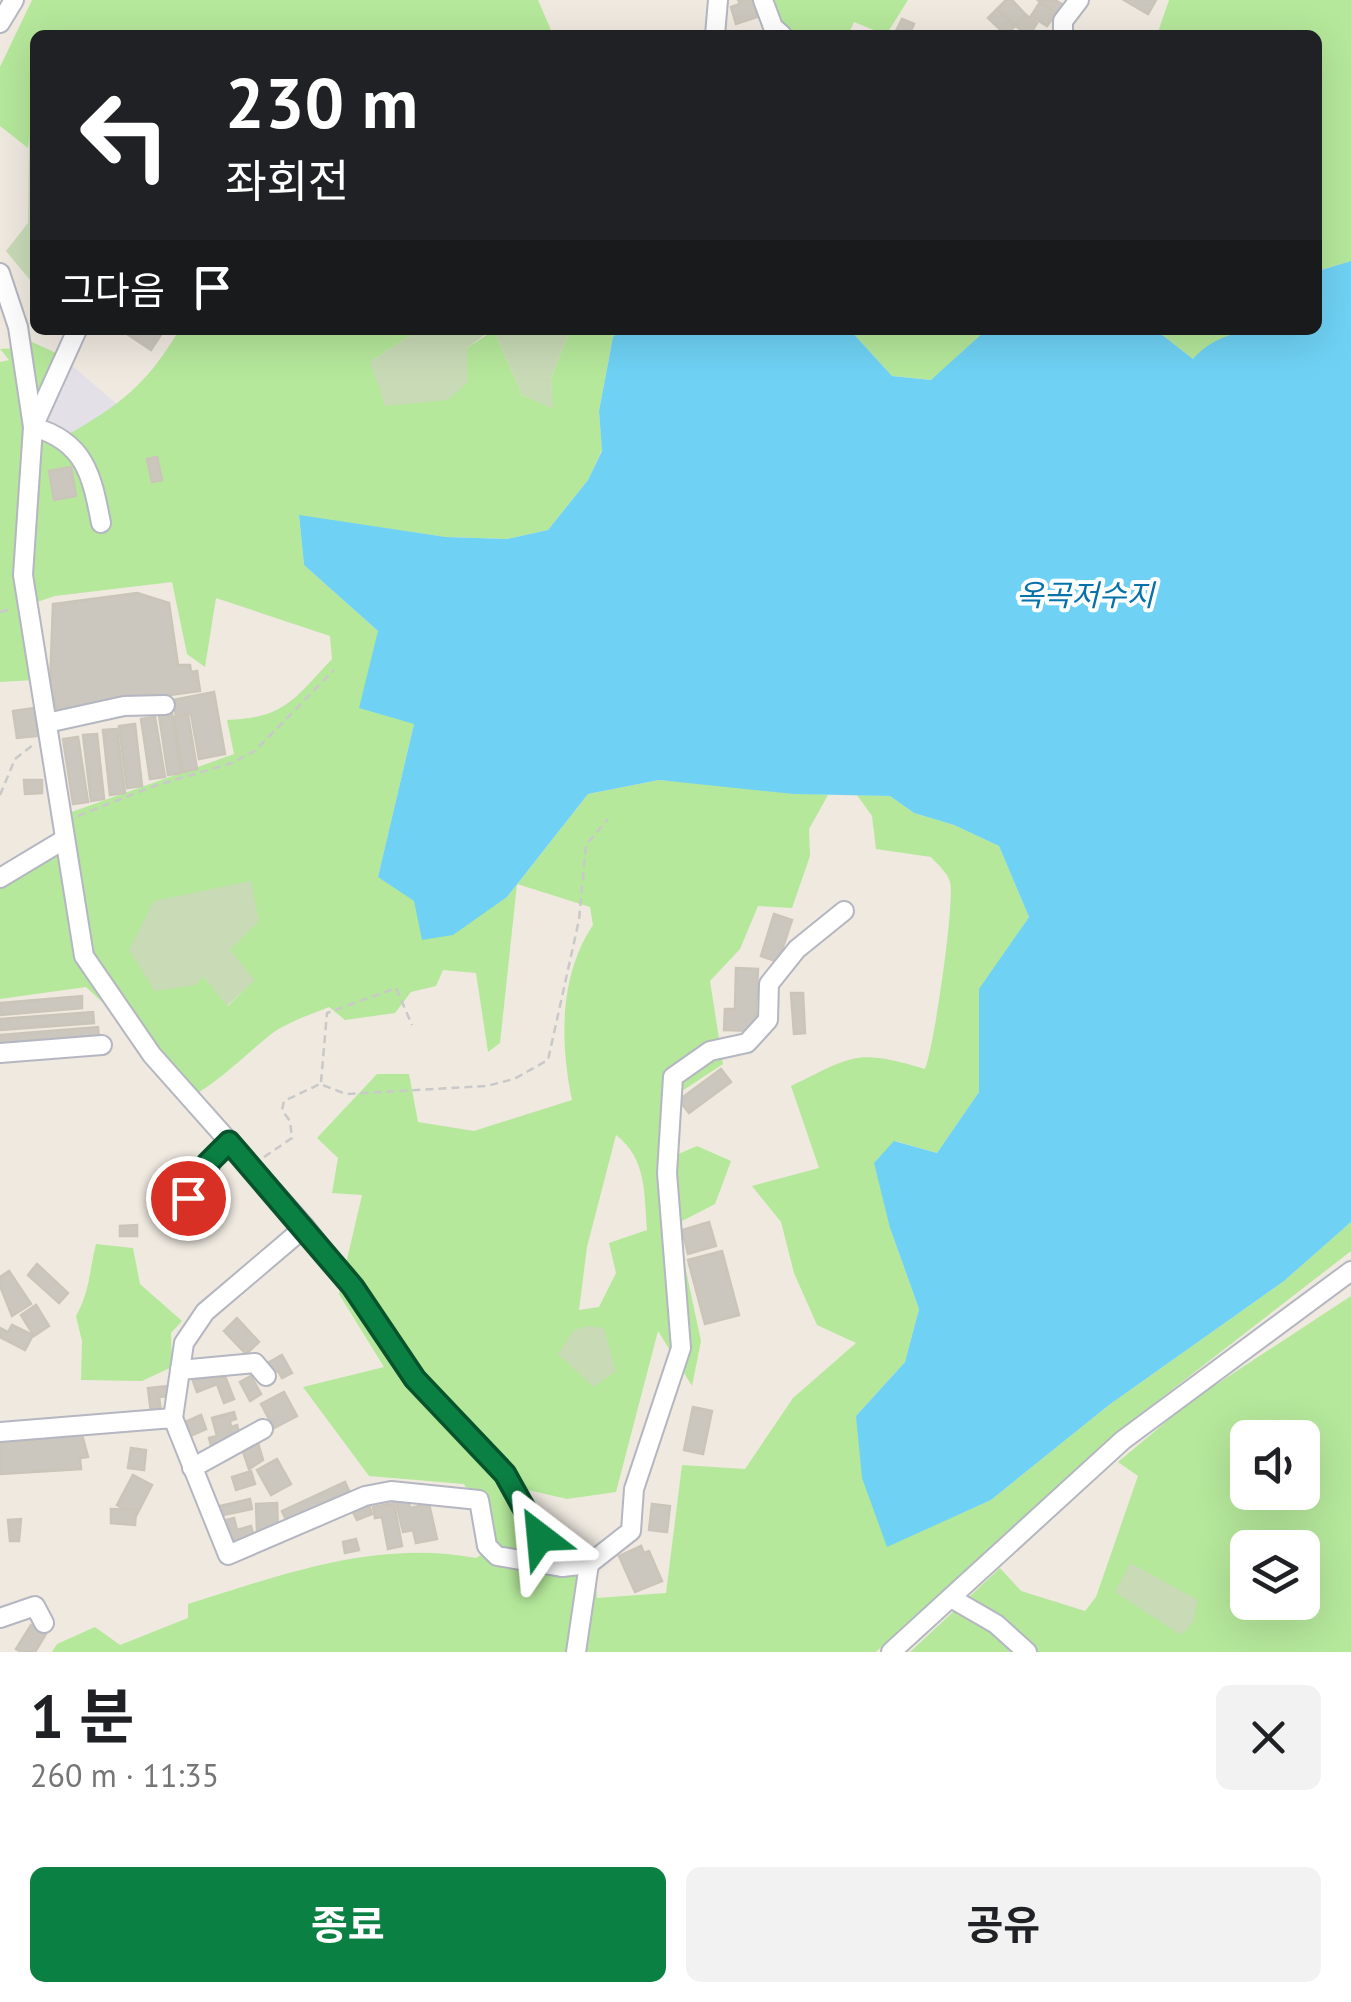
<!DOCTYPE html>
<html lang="ko">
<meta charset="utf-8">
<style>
:root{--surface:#fff;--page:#f2f2f2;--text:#202124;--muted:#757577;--accent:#0b8043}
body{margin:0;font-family:"PT Sans","Noto Sans KR",sans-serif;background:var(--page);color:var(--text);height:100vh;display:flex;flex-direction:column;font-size:38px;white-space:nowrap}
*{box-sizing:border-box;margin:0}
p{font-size:32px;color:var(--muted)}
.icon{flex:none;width:55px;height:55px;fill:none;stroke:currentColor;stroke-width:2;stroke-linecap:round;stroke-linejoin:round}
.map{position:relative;height:1652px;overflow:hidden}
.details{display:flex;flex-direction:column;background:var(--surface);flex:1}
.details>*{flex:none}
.top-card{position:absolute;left:30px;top:30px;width:1292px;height:305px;border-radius:15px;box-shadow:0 10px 40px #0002;background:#202124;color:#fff;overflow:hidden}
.tools{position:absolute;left:1230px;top:1420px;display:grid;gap:20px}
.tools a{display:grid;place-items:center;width:90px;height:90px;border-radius:15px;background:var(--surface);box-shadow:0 10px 40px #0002;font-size:50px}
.pin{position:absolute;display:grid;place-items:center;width:85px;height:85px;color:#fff;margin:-42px;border:5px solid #fff;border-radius:50%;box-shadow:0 2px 10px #0007}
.me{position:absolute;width:110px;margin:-55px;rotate:331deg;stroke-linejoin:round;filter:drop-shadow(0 0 8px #0008)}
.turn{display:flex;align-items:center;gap:35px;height:210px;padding:0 30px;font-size:45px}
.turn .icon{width:130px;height:130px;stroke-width:2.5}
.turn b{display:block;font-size:70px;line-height:85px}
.then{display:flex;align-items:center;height:95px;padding:0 30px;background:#0003;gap:20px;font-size:38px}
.round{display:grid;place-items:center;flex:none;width:105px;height:105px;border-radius:15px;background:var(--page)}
.head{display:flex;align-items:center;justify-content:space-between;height:170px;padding:0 30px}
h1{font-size:60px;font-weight:700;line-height:75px}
.cta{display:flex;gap:20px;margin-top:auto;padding:20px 30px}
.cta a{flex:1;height:115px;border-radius:15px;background:var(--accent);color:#fff;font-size:40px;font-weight:700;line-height:115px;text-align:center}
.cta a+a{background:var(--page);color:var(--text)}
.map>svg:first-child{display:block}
.industrial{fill:#e3e0e8}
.green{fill:#b5e89b;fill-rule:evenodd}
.cemetery{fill:#c8dab6}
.water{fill:#6fd2f5}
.building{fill:#cbc7be;stroke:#cbc5b9;stroke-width:2.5}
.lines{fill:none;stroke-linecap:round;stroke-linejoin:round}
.minor-casing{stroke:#b4b6c1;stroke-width:22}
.path{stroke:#c9c9c9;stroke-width:2.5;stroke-dasharray:8 5;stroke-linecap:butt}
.minor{stroke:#fff;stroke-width:18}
.route-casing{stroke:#07532c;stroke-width:25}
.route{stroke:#0b8043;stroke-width:18}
.labels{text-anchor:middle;stroke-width:8;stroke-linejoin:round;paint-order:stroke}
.water-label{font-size:30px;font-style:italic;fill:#0772a9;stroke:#fff}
</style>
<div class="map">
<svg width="1351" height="1652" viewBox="0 0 1351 1652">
<rect width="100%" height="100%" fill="#efe9e0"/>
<!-- industrial -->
<path class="industrial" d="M70,364L119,406L49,445L38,434Z"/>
<!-- green -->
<g class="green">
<path d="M32,0H538L553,35H35V143L29,140L28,148L0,126V67Z"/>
<path d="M775,0H908L886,35L854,22L848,35H794L780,28Z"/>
<path d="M1169,0H1351V261L1318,271V35H1157Z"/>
<path d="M179,330H419L370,362L467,383V348L494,330L522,395L552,408L551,378L570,330H621L613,337L599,411L602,450L588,480L548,530L507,539L446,537L299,516L304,565L378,631L414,724L378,877L507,897L588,794L659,780L828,795L809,829L810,856L792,908L758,906L740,949L710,981L723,1064L676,1095V1155L697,1146L731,1161L715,1204L676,1224L701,1341L692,1386L658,1331L616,1492L567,1499L528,1490L524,1500L563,1562L595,1571L597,1598L666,1593L682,1465L745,1469L793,1398L856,1343L817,1325L794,1273L781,1222L752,1186L819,1168L791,1086C853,1056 855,1048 925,1069C934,1047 955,903 950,882C948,873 937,864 931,857L876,849L872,816L857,795L890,796L914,813L954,825L999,846L1029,917L979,990V1092L937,1153L895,1141L890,1228L919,1309L905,1362L856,1416L887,1546L991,1500L1109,1405L1284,1281L1351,1222V1251L1138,1416L876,1652H52L57,1644L95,1627L120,1645L188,1618V1604C281,1575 377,1539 476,1558L499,1544L464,1484L369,1476L303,1387L384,1367L339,1294L362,1195L332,1193L338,1158L317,1138L377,1074H409L418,1122L474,1131L572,1100C560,1042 559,976 593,925L590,907L517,884L500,1043L488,1052L476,973L443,970L436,986L411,992L395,1013L345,1020L329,1007C309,1015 287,1022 270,1035C245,1055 226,1075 199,1092L86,987L0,999V887L72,848L66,814L234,754L227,720C285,718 294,699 332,659L330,636L216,598L205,667L187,654L172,582L55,596L34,603V680L0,682V362L9,360L0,349L16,348L28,340L71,360L38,434L50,445C111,410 142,393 179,330ZM203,976L254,980L228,1006ZM616,1135C647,1159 644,1193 647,1230L609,1243L616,1273L599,1307L579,1310L587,1247Z"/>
<path d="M850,330H986L932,380L892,376Z"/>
<path d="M1156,330H1243L1193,359Z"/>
<path d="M96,1244L133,1248L140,1284L182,1321L171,1333L172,1367L142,1381L81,1380L82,1341L76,1316C90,1291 89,1272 96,1244Z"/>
<path d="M1351,1296V1652H910L1000,1568L1021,1591L1085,1611L1096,1597L1138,1476L1118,1462L1191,1401ZM1248,1438H1302V1492H1248ZM1248,1548H1302V1602H1248Z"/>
</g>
<!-- cemetery -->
<g class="cemetery">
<path d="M29,139L35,143V279L30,280L6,251L28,223Z"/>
<path d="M419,330H491L467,348V383L448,400L385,406L370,362Z"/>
<path d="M494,330H570L551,378L553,409L522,395Z"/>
<path d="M251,881L259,921L230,950L255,980L227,1006L203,976L196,985L155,991L129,950L154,901Z"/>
<path d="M587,1326L604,1328L616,1371L594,1387L558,1354L574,1330Z"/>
<path d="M1130,1563L1198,1600L1193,1623L1181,1635L1115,1592Z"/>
</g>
<!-- water -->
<path class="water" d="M1351,261V1222L1284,1281L1109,1405L991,1500L887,1547L862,1478L856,1416L905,1362L919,1309L890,1228L874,1163L894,1141L937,1153L979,1092V989L1029,917L999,846L954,825L914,813L890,796L794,794L659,780L588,794L507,897L453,935L422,940L414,901L378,877L414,724L359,708L378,631L304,565L299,515L446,537L507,539L548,530L588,480L602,451L599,411L613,337L621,330H850L892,376L931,380L986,330H1156L1193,359C1224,323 1274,330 1318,330V271Z"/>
<!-- building -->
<g class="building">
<path d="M738,0H758L763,15L736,24L731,7L740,4Z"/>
<path d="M1006,0H1012L1026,15L1015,26L997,9Z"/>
<path d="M1055,0L1063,5L1057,14L1039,1Z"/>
<path d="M1124,0H1156L1148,14Z"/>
<path d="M1040,2L1056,13L1047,26L1031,16Z"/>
<path d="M997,9L1015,26L1006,35L988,18Z"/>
<path d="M1026,15L1037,23L1030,35L1015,26Z"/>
<path d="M902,19L914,24L909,35H894Z"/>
<path d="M130,330H164L151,350L127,334Z"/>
<path d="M157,457L162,480L152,482L147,459Z"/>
<path d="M71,467L76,496L54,500L49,471Z"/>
<path d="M137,593L169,603L178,665H190L191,672L197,671L200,691L57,710L50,687L53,604Z"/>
<path d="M214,692L225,754L199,759L191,714L176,716L173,700Z"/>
<path d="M35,708L38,736L17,738L13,711Z"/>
<path d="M172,713L181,773L168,775L159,715Z"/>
<path d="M188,715L197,769L183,772L174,717Z"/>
<path d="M155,717L165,777L150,779L141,719Z"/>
<path d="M135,724L142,786L127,788L119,726Z"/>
<path d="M117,729L125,793L110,795L103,730Z"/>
<path d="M97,734L104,799L91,801L83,735Z"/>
<path d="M78,737L88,802L73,804L63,739Z"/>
<path d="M24,780H42V793L25,794Z"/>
<path d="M774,914L792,920L778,962L761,956Z"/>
<path d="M736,968L758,969L755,1031L724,1030L725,1009H735Z"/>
<path d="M791,993H803L805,1033L794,1034Z"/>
<path d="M82,996V1008L0,1015V1003Z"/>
<path d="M93,1012L94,1023L0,1030V1019Z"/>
<path d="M98,1027L99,1040L0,1048V1035Z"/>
<path d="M721,1069L731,1082L689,1113L679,1100Z"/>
<path d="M709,1222L716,1246L688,1254L682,1230Z"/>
<path d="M137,1225V1236H120V1226Z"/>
<path d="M722,1251L739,1315L705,1324L688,1260Z"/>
<path d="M37,1264L68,1293L59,1303L28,1275Z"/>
<path d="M9,1271L31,1304L12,1316L0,1286V1277Z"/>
<path d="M36,1305L49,1326L34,1336L21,1315Z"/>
<path d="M237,1318L259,1342L246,1354L224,1331Z"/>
<path d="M12,1325L33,1335L25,1350L0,1337V1328L8,1332Z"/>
<path d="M282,1355L292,1373L282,1378L278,1371L272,1374L266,1364Z"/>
<path d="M213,1373L216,1379L225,1376L234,1399L224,1403L217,1384L197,1392L193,1381Z"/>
<path d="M251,1376L261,1394L250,1401L240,1382Z"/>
<path d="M168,1386L169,1396L159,1397L161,1412L151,1413L148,1388Z"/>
<path d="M284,1392L297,1416L274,1428L261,1404Z"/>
<path d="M693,1407L712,1411L703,1454L684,1450Z"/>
<path d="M234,1412L236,1419L230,1421L231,1427L237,1425L240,1436L212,1449L209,1438L217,1436L212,1418Z"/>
<path d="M201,1415L206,1429L188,1437L183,1423Z"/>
<path d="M81,1431L88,1457L80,1458L81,1469L0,1474V1436Z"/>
<path d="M258,1443L263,1460L249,1469L242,1449Z"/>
<path d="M131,1448L146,1450L144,1470L128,1468Z"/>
<path d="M277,1459L291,1484L271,1495L257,1470Z"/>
<path d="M251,1471L255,1484L236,1490L232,1477Z"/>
<path d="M133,1475L152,1485L136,1516L117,1505Z"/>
<path d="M345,1482L351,1495L288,1524L282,1511Z"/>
<path d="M250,1499L252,1509L218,1516L216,1507Z"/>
<path d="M408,1500L410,1508L429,1504L437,1539L416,1543L413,1530L403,1532L396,1502Z"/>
<path d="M277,1503L278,1531H257L256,1504Z"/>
<path d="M394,1503L402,1546L388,1549L382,1517L375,1518L373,1507Z"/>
<path d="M652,1504L670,1506L667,1532L649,1530Z"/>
<path d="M369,1505L372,1514L357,1520L353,1512Z"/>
<path d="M111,1509L136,1510L135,1525L111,1523Z"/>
<path d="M234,1518L237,1530L251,1526L255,1540L230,1547L223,1521Z"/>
<path d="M21,1519L19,1541H10L8,1520Z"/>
<path d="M356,1539L359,1550L345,1553L343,1542Z"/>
<path d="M641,1546L644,1553L649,1551L662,1581L635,1592L619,1556Z"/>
<path d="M31,1625L46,1634L35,1652H21L16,1649Z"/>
</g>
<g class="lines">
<defs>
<g id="minor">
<path d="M763,0L773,27L782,35"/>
<path d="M0,23L14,0"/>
<path d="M715,35L718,0"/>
<path d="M1063,35V21L1079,0"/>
<path d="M0,273L18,327L33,427L23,575L84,956L152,1055L305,1227L205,1312L184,1343L173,1418"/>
<path d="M77,330L33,427C85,441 92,476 101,523"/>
<path d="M47,723L124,706L165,705"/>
<path d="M0,878L65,839"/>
<path d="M0,1053L102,1045"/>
<path d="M169,1216L207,1179L208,1163L229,1142"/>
<path d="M305,1227L353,1287L415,1379L505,1474L562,1567"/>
<path d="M180,1370L255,1363L266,1376"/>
<path d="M0,1432L173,1418L228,1555L365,1496L391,1491L479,1500L487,1546L497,1556L562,1567L589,1564L631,1531L634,1489L681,1348L667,1173L673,1077L710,1051L747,1043L768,1020L769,984L797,949L844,911"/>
<path d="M192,1468L263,1429"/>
<path d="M951,1598L996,1624L1027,1652"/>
<path d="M0,1618L35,1606L44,1623"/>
<path d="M576,1652L589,1564"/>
<path d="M891,1652L1123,1440L1351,1271"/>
</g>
</defs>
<!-- minor casing -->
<use href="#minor" class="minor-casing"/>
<!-- path -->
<g class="path">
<path d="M0,612L12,609"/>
<path d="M0,795L15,759L33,745"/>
<path d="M78,816L151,787L232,763L255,751L334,670"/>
<path d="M321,1082L327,1013L396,988L412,1025"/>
<path d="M264,1157L292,1138L290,1121L282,1110L284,1101L320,1084L346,1094L487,1086L514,1079L548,1060L579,920L586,845L608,819"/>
</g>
<!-- minor -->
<use href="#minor" class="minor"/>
</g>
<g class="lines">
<defs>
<path id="route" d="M188,1198L207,1180L208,1163L229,1142L353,1287L415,1379L505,1474L540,1537"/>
</defs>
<!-- route casing -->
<use href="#route" class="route-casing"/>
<!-- route -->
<use href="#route" class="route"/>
</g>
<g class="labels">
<!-- water labels -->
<g class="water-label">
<text x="1085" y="606">옥곡저수지</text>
</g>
</g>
</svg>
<div class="tools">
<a><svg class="icon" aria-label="sound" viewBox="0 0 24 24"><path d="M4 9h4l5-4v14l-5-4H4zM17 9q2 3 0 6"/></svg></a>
<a><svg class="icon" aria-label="layers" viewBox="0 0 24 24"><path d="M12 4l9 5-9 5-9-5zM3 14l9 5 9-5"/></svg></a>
</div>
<div class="pin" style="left:188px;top:1198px;background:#d93025"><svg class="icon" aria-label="arrive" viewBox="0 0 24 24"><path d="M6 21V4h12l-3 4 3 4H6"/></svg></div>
<svg class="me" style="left:540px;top:1537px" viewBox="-20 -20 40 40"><path d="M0-17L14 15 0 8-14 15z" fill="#0b8043" stroke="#fff" stroke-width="4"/></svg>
<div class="top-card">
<div class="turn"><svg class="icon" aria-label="left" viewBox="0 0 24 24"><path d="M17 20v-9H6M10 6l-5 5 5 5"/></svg><div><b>230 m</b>좌회전</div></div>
<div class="then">그다음<svg class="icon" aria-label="arrive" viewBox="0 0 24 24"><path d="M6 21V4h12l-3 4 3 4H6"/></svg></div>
</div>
</div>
<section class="details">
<div class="head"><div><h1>1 분</h1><p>260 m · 11:35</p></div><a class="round"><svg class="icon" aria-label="close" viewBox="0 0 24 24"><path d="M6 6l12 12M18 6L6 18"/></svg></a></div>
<div class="cta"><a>종료</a><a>공유</a></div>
</section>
